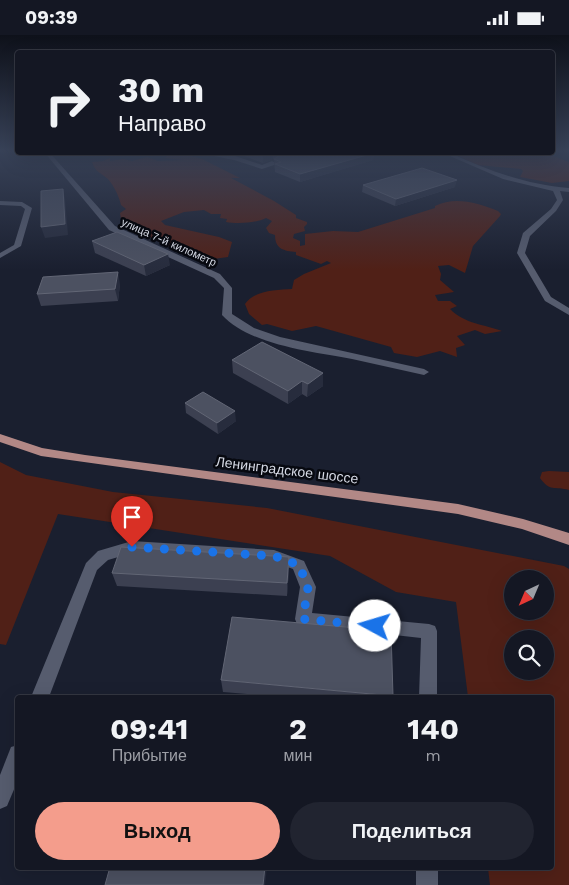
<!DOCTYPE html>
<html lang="ru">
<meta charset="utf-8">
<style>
:root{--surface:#141723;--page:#212430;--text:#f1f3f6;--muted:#9d9fa6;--line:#333641;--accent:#f49d8c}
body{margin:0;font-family:"Work Sans",sans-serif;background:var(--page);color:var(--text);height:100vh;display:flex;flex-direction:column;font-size:19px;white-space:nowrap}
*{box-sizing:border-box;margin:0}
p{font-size:16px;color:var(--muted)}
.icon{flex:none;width:28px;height:28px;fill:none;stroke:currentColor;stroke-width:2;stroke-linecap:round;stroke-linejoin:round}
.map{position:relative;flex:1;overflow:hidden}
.side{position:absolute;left:15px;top:660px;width:539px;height:175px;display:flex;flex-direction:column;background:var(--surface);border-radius:5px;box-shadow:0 5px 20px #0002,0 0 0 1px var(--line)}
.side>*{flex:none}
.guide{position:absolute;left:15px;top:15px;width:540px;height:105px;border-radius:5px;box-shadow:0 5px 20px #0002,0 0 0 1px var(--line);background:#141723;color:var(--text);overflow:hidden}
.needle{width:32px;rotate:224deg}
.fabs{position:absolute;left:504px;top:535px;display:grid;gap:10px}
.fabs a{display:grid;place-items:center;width:50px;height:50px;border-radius:50%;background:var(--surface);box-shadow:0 5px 20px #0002,0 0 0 1px var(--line);font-size:25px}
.pin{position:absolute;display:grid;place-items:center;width:42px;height:42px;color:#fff;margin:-51px -21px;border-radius:50% 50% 50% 0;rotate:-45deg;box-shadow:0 0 5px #0007}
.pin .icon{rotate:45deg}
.me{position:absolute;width:55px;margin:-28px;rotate:276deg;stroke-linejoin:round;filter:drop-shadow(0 0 4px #0008)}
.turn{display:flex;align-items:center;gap:18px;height:105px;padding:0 20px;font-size:22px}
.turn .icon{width:65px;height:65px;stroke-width:2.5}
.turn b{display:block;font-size:35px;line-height:42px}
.eta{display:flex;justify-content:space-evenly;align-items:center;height:85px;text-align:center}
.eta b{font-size:30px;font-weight:700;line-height:35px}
.cta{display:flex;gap:10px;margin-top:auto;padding:10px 20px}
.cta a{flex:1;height:58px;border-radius:30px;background:var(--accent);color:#111;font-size:20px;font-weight:700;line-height:58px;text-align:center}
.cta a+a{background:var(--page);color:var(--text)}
.status{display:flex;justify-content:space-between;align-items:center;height:35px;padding:0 25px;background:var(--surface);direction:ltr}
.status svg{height:14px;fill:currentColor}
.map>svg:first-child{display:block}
.green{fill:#502017;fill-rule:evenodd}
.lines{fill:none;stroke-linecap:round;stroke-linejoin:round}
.minor{fill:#565c6e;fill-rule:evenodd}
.major{fill:#b28886;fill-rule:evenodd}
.wall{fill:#3c4051}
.shaded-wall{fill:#272c3d}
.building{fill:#4c5161;stroke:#626675}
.route{stroke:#1a73e8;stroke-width:9;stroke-dasharray:0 16.2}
.labels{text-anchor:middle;stroke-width:5;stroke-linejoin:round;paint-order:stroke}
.far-street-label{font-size:11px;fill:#d5d9e4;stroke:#070910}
.street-label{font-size:14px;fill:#d5d9e4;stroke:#070910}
</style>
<div class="status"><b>09:39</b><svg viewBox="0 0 49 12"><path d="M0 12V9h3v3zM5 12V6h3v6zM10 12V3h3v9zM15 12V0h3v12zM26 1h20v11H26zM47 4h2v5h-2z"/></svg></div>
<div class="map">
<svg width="569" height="850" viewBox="0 0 569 850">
<rect width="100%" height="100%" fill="#1a1f2f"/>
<!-- green -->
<g class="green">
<path d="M158,118H188L187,120L202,124L240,143H231L274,166L296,180V183L307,187V189L304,192L305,196L294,199L293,203L300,206V211L305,210V199L333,196L358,197L435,173V171C455,161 478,168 498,176L501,179L500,181L473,211L465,238L449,230L438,231L441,239L440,245L454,257L435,260L438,266H450L457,271L450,274C465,289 483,289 502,296L485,299L475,295L457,301L465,310L456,313L457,322L440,316L417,322L394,318L391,312L316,291L292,296L267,289L262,290L249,279L245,269C254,255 277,255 292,254L294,245L304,239L331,228L327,226L321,229L296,220V217C284,216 275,214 275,200L269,198L266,193L272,186L266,183C256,188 238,189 226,187L227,184L220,183L221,179H211L204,175L184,177L161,186L165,190L219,202L232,207L228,222L199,226L197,225L198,223C167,211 149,204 121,184L120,178L126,174L121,170C119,161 114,151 108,144C101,138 95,137 92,127L103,126L110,123V126L123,124L132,126L147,122L158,126L184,125L165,123L168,120Z"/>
<path d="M452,118H546L569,127V146L552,148L520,142L523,136L521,134L478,130Z"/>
<path d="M0,427L26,440L113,457L267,473L564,531L569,534V850H490L488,833L551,832V662H468L456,567L396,557L330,521L58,479L6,610L0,609ZM512,544H545V576H512ZM512,604H545V636H512Z"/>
<path d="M549,436L569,437V455C554,451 550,457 540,443L542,437Z"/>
</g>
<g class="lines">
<!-- minor -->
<g class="minor">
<path d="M45,118H50L115,191L220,239L232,253V279L254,293L280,302L424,334L429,337L424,340C400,335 376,329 352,324C314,317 249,310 222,280L224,253L214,243L109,195Z"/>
<path d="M199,118L235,121L262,130L272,126L277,129L262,134L234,125Z"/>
<path d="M443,118H450C488,135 526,150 569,153V157L560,156L563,165L556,176L530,201L525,218L551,262L569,273V280L545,266L517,218L523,198L551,174L557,165L553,156L503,144Z"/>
<path d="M0,166L22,167L32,173L21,211L0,223V218L14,210L25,174L21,171L0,170Z"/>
<path d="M132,506L274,515L304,526L316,552L312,578L429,589L435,591L437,596V662H419L421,603L297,589L295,584L300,552L293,534L274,527L132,518L108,525L97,535L49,662H31L86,528L98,516Z"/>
<path d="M18,710V745L7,771L0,774V740L11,712Z"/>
<rect x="416" y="832" width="22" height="18"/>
</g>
<!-- major -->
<path class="major" d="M0,399L42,413L85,420L458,469L523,484L569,498V510L522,494L458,479L41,421L0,407Z"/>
</g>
<!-- wall -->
<g class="wall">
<path d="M236,118H374L373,125L300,147L275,137L274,125L273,124L263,128Z"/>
<path d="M363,150L455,152L395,171L362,157Z"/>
<path d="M92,206L170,230L146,241L95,218Z"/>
<path d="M120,249L118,266L41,271L37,259Z"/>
<path d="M232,325L323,338V351L307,362L302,359L288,369L233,338Z"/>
<path d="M185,368L236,386L218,399L186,378Z"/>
<path d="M289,535L287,561L117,551L112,538Z"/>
<path d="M221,645L393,661V662H282L223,657Z"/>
</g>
<!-- shaded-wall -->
<g class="shaded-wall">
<path d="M271,118H273V124L263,128V120Z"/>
<path d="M374,118L373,125L300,147V139Z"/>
<path d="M457,145L455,152L395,171L396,164Z"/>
<path d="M63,154L65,164L68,200L45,203L41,192Z"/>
<path d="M168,219L170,230L146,241L144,230Z"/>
<path d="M118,237L120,249L118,266L115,254Z"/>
<path d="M323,338V351L307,362L308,349Z"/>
<path d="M302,346V359L288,369V356Z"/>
<path d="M235,376L236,386L218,399L217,388Z"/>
<path d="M289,522V535L287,561V548Z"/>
<path d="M265,832H267L265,850H263Z"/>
</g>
<!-- building -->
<g class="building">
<path d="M255,118H271L263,120Z"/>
<path d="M274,118H374L300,139L275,129L281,127L274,124L279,121Z"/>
<path d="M422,133L457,145L396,164L363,150Z"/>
<path d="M63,154L65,189L41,192V156Z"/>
<path d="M117,197L168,219L144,230L92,206Z"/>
<path d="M118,237L115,254L37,259L43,242Z"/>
<path d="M262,307L323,338L308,349L302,346L288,356L232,325Z"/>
<path d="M203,357L235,376L217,388L185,368Z"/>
<path d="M121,512L289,522L287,548L112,538Z"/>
<path d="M232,582L391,596L393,661L221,645Z"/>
<path d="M61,661L77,662H61Z"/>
<path d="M110,832H265L263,850H105Z"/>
</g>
<!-- sky -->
<linearGradient id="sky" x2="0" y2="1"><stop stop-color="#0e111a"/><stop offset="0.49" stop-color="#384258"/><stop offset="1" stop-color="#384258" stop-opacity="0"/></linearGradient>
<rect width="569" height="235" fill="url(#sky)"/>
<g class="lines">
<!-- route -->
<path class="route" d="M132,512L274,521L299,530L308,552L303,584L375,591"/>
</g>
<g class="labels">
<!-- far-street labels -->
<g class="far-street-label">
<text transform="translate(169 207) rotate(24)" y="4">улица 7-й километр</text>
</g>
<!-- street labels -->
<g class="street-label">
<text transform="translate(287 435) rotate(7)" y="5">Ленинградское шоссе</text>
</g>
</g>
</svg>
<div class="fabs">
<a><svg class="needle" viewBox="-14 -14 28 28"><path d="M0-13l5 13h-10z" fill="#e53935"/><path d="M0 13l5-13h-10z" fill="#9d9fa6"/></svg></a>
<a><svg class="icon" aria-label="search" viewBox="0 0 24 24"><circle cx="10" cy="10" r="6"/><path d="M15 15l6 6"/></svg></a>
</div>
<div class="pin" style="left:132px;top:512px;background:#d93025"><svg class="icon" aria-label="arrive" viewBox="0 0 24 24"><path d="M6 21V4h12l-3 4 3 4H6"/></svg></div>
<svg class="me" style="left:375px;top:591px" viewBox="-20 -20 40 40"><circle r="19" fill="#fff"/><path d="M0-13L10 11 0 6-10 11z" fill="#1a73e8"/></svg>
<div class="guide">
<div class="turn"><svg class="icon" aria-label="right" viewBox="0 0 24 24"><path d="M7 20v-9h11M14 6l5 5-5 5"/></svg><div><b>30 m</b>Направо</div></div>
</div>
<section class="side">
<div class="eta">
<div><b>09:41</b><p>Прибытие</p></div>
<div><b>2</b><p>мин</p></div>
<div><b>140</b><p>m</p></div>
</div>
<div class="cta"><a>Выход</a><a>Поделиться</a></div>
</section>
</div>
